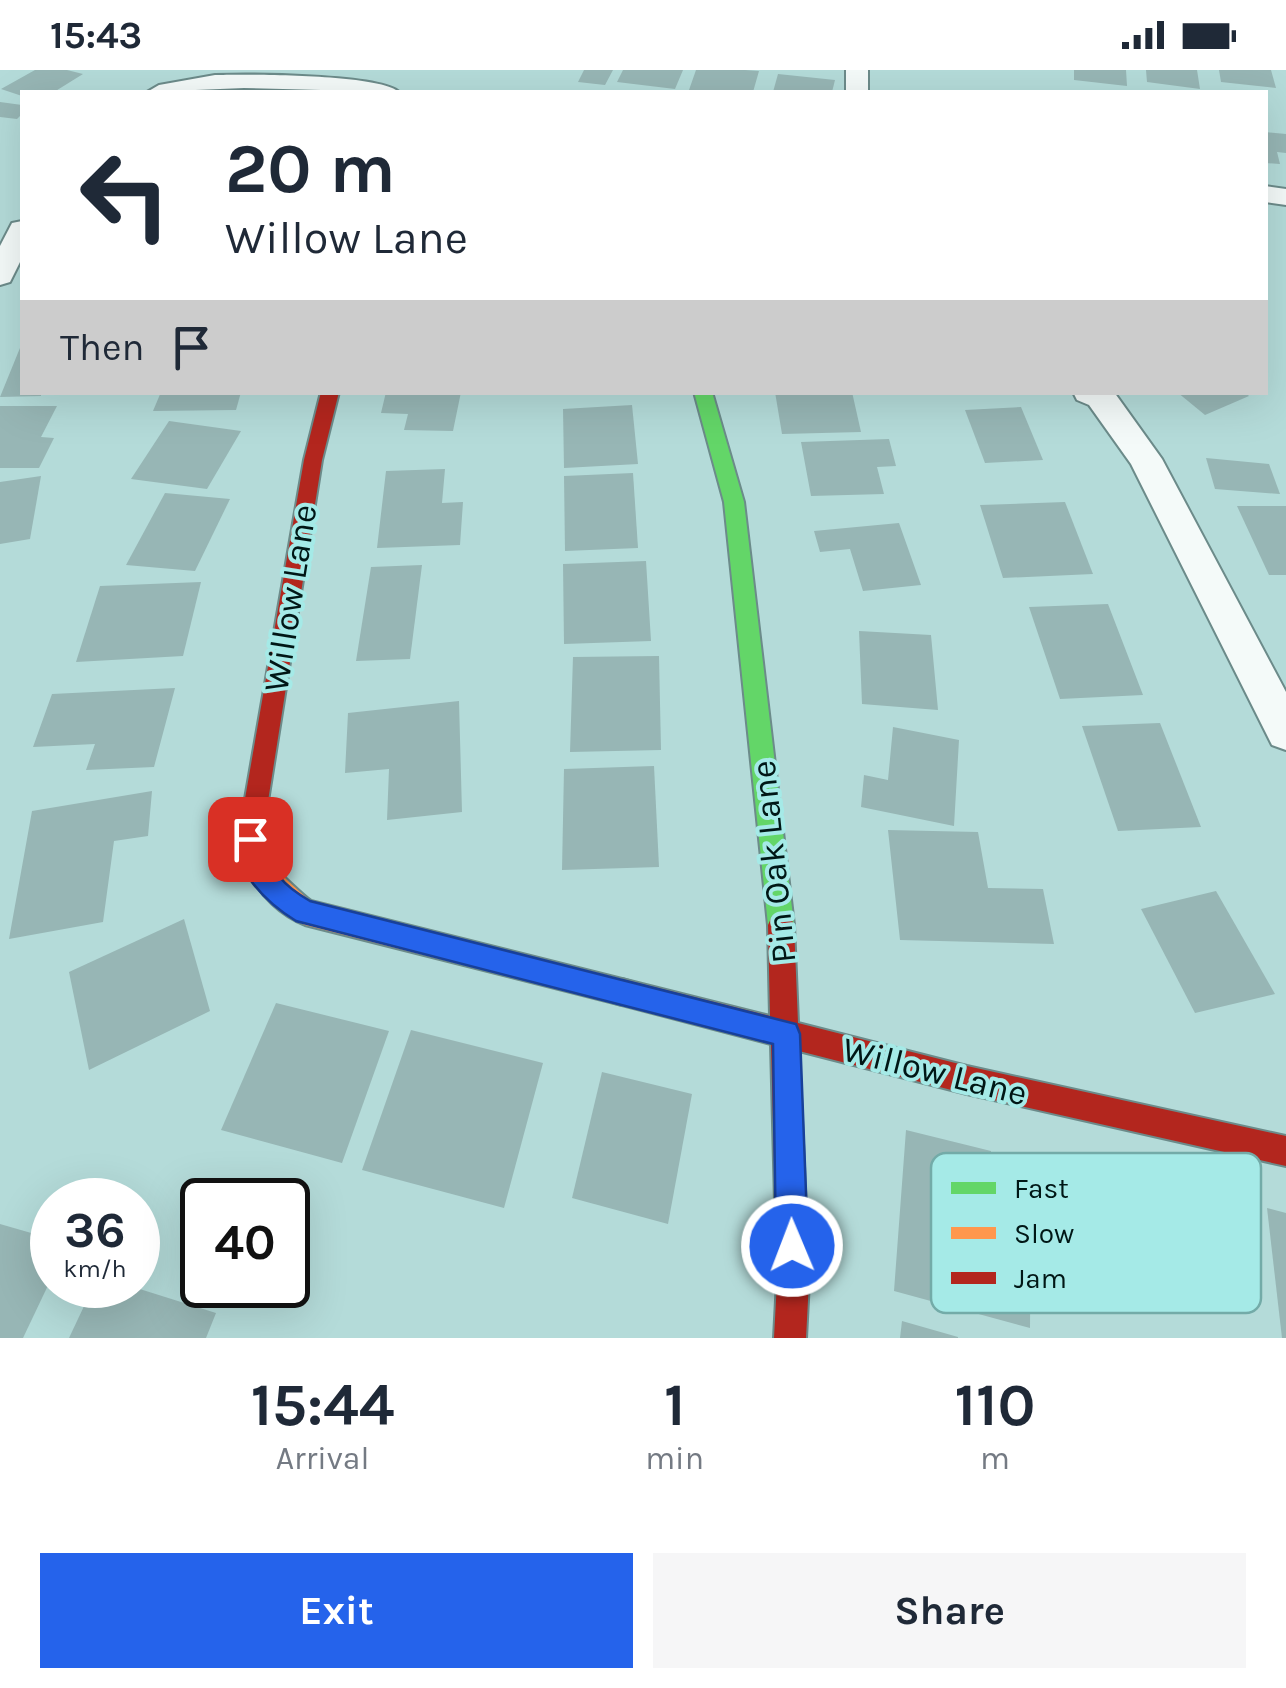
<!DOCTYPE html>
<style>
:root{--surface:#fff;--page:#f6f6f7;--text:#1f2937;--muted:#747a83;--accent:#2563eb}
body{margin:0;font-family:Karla,sans-serif;background:var(--page);color:var(--text);height:100vh;display:flex;flex-direction:column;font-size:38px;white-space:nowrap}
*{box-sizing:border-box;margin:0}
p{font-size:32px;color:var(--muted)}
.icon{flex:none;width:55px;height:55px;fill:none;stroke:currentColor;stroke-width:2;stroke-linecap:round;stroke-linejoin:round}
.map{position:relative;height:1268px;overflow:hidden}
.sheet{display:flex;flex-direction:column;background:var(--surface);flex:1}
.sheet>*{flex:none}
.top-card{position:absolute;left:20px;top:20px;width:1248px;height:305px;border-radius:0px;box-shadow:0 10px 40px #0002;background:#fff;color:var(--text);overflow:hidden}
.speed{position:absolute;left:30px;top:1108px;display:flex;gap:20px;font-size:50px;font-weight:700;text-align:center}
.speed>*{display:grid;place-content:center;width:130px;height:130px;border-radius:50%;background:var(--surface);box-shadow:0 10px 40px #0002;line-height:1}
.speed small{font-size:25px;font-weight:400}
.speed .limit{border:5px solid #111;border-radius:15px;background:#fff;color:#111}
.pin{position:absolute;display:grid;place-items:center;width:85px;height:85px;color:#fff;margin:-42px;border-radius:20px;box-shadow:0 5px 15px #0006}
.me{position:absolute;width:110px;margin:-55px;rotate:359deg;stroke-linejoin:round;filter:drop-shadow(0 0 8px #0008)}
.turn{display:flex;align-items:center;gap:35px;height:210px;padding:0 40px;font-size:45px}
.turn .icon{width:130px;height:130px;stroke-width:2.5}
.turn b{display:block;font-size:70px;line-height:85px}
.then{display:flex;align-items:center;height:95px;padding:0 40px;background:#0003;gap:20px;font-size:38px}
.eta{display:flex;justify-content:space-evenly;align-items:center;height:170px;text-align:center}
.eta b{font-size:60px;font-weight:700;line-height:70px}
.button{display:flex;gap:20px;margin-top:auto;padding:20px 40px}
.button a{flex:1;height:115px;border-radius:0px;background:var(--accent);color:#fff;font-size:40px;font-weight:700;line-height:115px;text-align:center}
.button a+a{background:var(--page);color:var(--text)}
.status{display:flex;justify-content:space-between;align-items:center;height:70px;padding:0 50px;background:var(--surface);direction:ltr}
.status svg{height:28px;fill:currentColor}
.map>svg:first-child{display:block}
.building{fill:#97b6b5}
.lines{fill:none;stroke-linecap:round;stroke-linejoin:round}
.street-casing{stroke:#6c8b8a;stroke-width:4}
.fast-casing{stroke:#6c8b8a;stroke-width:4}
.slow-casing{stroke:#6c8b8a;stroke-width:4}
.jam-casing{stroke:#6c8b8a;stroke-width:4}
.street{fill:#f4faf9;fill-rule:evenodd}
.fast{fill:#63d668;fill-rule:evenodd}
.slow{fill:#ff974d;fill-rule:evenodd}
.jam{fill:#b3261e;fill-rule:evenodd}
.route{fill:#2563eb;stroke:#184099;stroke-width:2.5}
.labels{text-anchor:middle;stroke-width:8;stroke-linejoin:round;paint-order:stroke}
.street-label{font-size:35px;fill:#001716;stroke:#a5eae7}
.key{fill:#a5eae7;stroke:#73aba8;stroke-width:2.5}
.key-label{font-size:28px;fill:#001716}
</style>
<div class="status"><b>15:43</b><svg viewBox="0 0 49 12"><path d="M0 12V9h3v3zM5 12V6h3v6zM10 12V3h3v9zM15 12V0h3v12zM26 1h20v11H26zM47 4h2v5h-2z"/></svg></div>
<div class="map">
<svg width="1286" height="1268" viewBox="0 0 1286 1268">
<rect width="100%" height="100%" fill="#b4dbd9"/>
<!-- building -->
<g class="building">
<path d="M35,0H67L83,4L54,22H22V26L1,19Z"/>
<path d="M584,0H613L605,15L578,12Z"/>
<path d="M623,0H683L675,19L617,12Z"/>
<path d="M696,0H745L759,1L753,22H714L689,20Z"/>
<path d="M1074,0H1126L1127,16L1074,10Z"/>
<path d="M1146,0H1197L1200,19L1147,12Z"/>
<path d="M1219,0H1271L1276,18L1221,12Z"/>
<path d="M778,4L835,10L832,22H773Z"/>
<path d="M0,32L22,35V44L17,49L0,47Z"/>
<path d="M1265,62L1286,64V83L1277,82L1280,94L1265,93Z"/>
<path d="M22,273V322H41V326L0,327Z"/>
<path d="M161,322H241L236,340L153,341Z"/>
<path d="M386,322H461L453,361L404,360L408,344L381,343Z"/>
<path d="M775,322H852L861,362L782,364Z"/>
<path d="M1177,322H1245L1249,326L1205,345Z"/>
<path d="M632,335L638,394L564,398L563,339Z"/>
<path d="M0,336H57L41,367L54,368L39,398H0Z"/>
<path d="M1021,337L1043,390L985,393L965,340Z"/>
<path d="M169,351L241,361L207,419L131,409Z"/>
<path d="M889,369L896,396L877,397L884,424L811,426L801,372Z"/>
<path d="M1206,388L1269,394L1280,424L1215,419Z"/>
<path d="M445,399L442,433L463,432L460,475L377,478L386,401Z"/>
<path d="M633,403L638,478L565,481L564,406Z"/>
<path d="M41,406L30,469L0,474V412Z"/>
<path d="M165,423L230,429L195,501L126,495Z"/>
<path d="M1065,432L1093,504L1003,508L980,435Z"/>
<path d="M1237,436H1286V505H1269Z"/>
<path d="M899,453L921,515L863,521L850,479L820,482L814,461Z"/>
<path d="M646,491L651,571L564,574L563,494Z"/>
<path d="M422,495L410,589L356,591L371,497Z"/>
<path d="M201,512L183,586L76,592L100,516Z"/>
<path d="M1108,534L1143,625L1060,629L1029,537Z"/>
<path d="M859,561L931,565L938,640L862,634Z"/>
<path d="M659,586L661,680L570,682L573,587Z"/>
<path d="M175,618L154,697L86,700L95,674L33,677L52,624Z"/>
<path d="M459,631L462,742L387,750L389,699L345,703L348,643Z"/>
<path d="M1160,653L1201,757L1118,761L1082,656Z"/>
<path d="M893,657L959,670L954,756L861,737L864,705L888,710Z"/>
<path d="M654,696L659,797L562,800L564,699Z"/>
<path d="M152,721L148,766L114,771L103,852L9,869L32,741Z"/>
<path d="M888,760L978,762L988,818L1043,819L1054,874L900,870Z"/>
<path d="M1216,821L1275,924L1195,943L1141,839Z"/>
<path d="M184,849L210,941L89,1000L69,902Z"/>
<path d="M276,933L389,961L342,1093L221,1060Z"/>
<path d="M411,960L543,993L504,1138L362,1100Z"/>
<path d="M602,1002L692,1024L668,1154L572,1128Z"/>
<path d="M906,1060L991,1081L990,1122L1031,1132L1030,1258L894,1221Z"/>
<path d="M1267,1138L1286,1143V1268H1282Z"/>
<path d="M0,1154L52,1169V1207L23,1268H0Z"/>
<path d="M94,1215H127L216,1243L206,1268H69Z"/>
<path d="M902,1251L958,1267V1268H900Z"/>
</g>
<g class="lines">
<defs>
<g id="street">
<rect x="846" y="0" width="22" height="22"/>
<path d="M215,5C246,4 381,4 399,22L244,18L147,22L159,15Z"/>
<path d="M1265,116L1286,119V135L1265,132Z"/>
<path d="M22,151V188L10,212L0,215V176L12,153Z"/>
<path d="M1073,322H1114L1162,389L1286,622V680L1272,675L1131,394L1089,335L1077,330Z"/>
</g>
<path id="fast" d="M694,322H712L744,432L794,855L790,864L781,868L772,864L768,855L724,432Z"/>
<path id="slow" d="M262,790C273,794 297,821 311,831L622,909L632,912L635,922L632,932L622,935L305,855C281,845 260,826 249,802L253,794Z"/>
<g id="jam">
<path d="M321,322H339L322,390L262,769L275,802L271,810L262,814L253,810L238,769L304,390Z"/>
<path d="M781,842L790,846L794,855L798,953L967,996L1286,1066V1096L967,1024L799,981L809,1211L806,1268H774L777,1211L771,974L622,935L612,932L609,922L612,912L622,909L770,946L768,855L772,846Z"/>
</g>
</defs>
<!-- street casing -->
<use href="#street" class="street-casing"/>
<!-- fast casing -->
<use href="#fast" class="fast-casing"/>
<!-- slow casing -->
<use href="#slow" class="slow-casing"/>
<!-- jam casing -->
<use href="#jam" class="jam-casing"/>
<!-- street -->
<use href="#street" class="street"/>
<!-- fast -->
<use href="#fast" class="fast"/>
<!-- slow -->
<use href="#slow" class="slow"/>
<!-- jam -->
<use href="#jam" class="jam"/>
</g>
<!-- route -->
<path class="route" d="M250,757L259,761C275,798 271,808 310,831L796,954L800,964L808,1176L803,1186L792,1191L781,1186L776,1176L773,974L296,851C270,835 225,796 241,761Z"/>
<g class="labels">
<!-- street labels -->
<g class="street-label">
<text transform="translate(290 528) rotate(-81)" y="12">Willow Lane</text>
<text transform="translate(773 792) rotate(-96)" y="12">Pin Oak Lane</text>
<text transform="translate(935 1001) rotate(14)" y="12">Willow Lane</text>
</g>
</g>
<!-- legend -->
<rect x="931" y="1083" width="330" height="160" rx="15" class="key"/>
<rect x="951" y="1112" width="45" height="12" fill="#63d668"/>
<rect x="951" y="1157" width="45" height="12" fill="#ff974d"/>
<rect x="951" y="1202" width="45" height="12" fill="#b3261e"/>
<g class="key-label">
<text x="1014" y="1128">Fast</text>
<text x="1014" y="1173">Slow</text>
<text x="1014" y="1218">Jam</text>
</g>
</svg>
<div class="speed"><div>36<small>km/h</small></div><div class="limit">40</div></div>
<div class="pin" style="left:250px;top:769px;background:#d93025"><svg class="icon" aria-label="arrive" viewBox="0 0 24 24"><path d="M6 21V4h12l-3 4 3 4H6"/></svg></div>
<svg class="me" style="left:792px;top:1176px" viewBox="-20 -20 40 40"><circle r="17" fill="#2563eb" stroke="#fff" stroke-width="3"/><path d="M0-11L8 9 0 5-8 9z" fill="#fff"/></svg>
<div class="top-card">
<div class="turn"><svg class="icon" aria-label="left" viewBox="0 0 24 24"><path d="M17 20v-9H6M10 6l-5 5 5 5"/></svg><div><b>20 m</b>Willow Lane</div></div>
<div class="then">Then<svg class="icon" aria-label="arrive" viewBox="0 0 24 24"><path d="M6 21V4h12l-3 4 3 4H6"/></svg></div>
</div>
</div>
<section class="sheet">
<div class="eta">
<div><b>15:44</b><p>Arrival</p></div>
<div><b>1</b><p>min</p></div>
<div><b>110</b><p>m</p></div>
</div>
<div class="button"><a>Exit</a><a>Share</a></div>
</section>
